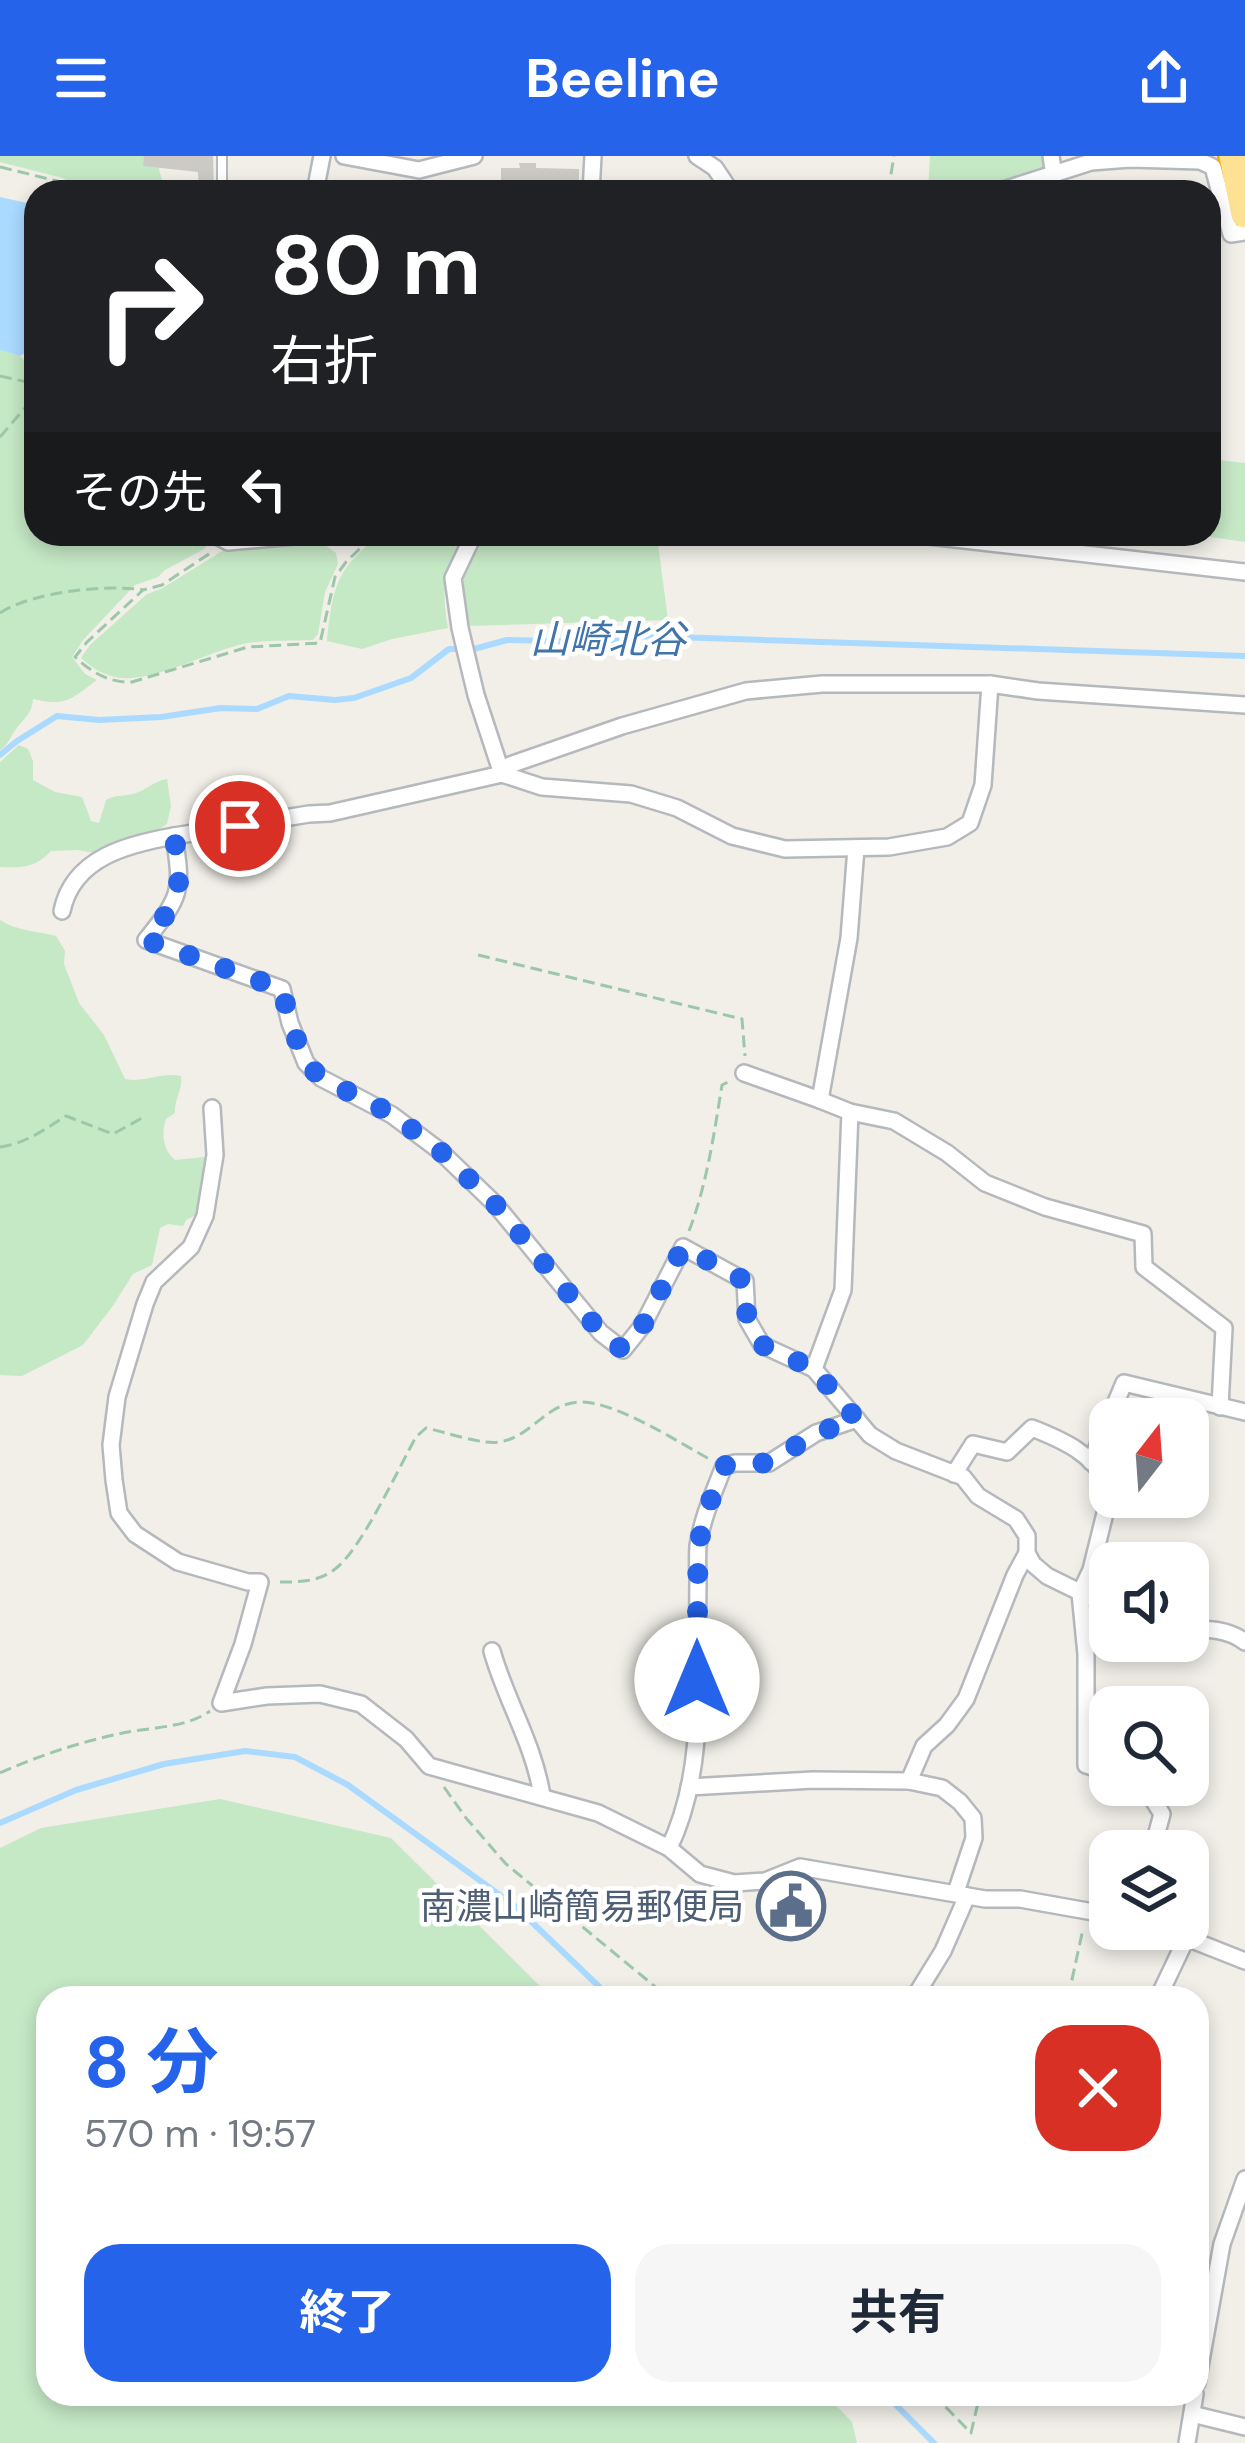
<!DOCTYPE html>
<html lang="ja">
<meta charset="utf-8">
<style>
:root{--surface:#fff;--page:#f6f6f7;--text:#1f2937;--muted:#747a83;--accent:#2563eb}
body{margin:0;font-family:"DM Sans","Noto Sans JP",sans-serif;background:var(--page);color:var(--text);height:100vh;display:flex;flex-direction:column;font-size:45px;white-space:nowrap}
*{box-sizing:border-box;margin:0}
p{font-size:39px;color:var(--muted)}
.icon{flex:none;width:66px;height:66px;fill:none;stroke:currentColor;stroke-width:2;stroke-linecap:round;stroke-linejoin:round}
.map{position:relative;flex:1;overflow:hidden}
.panel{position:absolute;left:36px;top:1830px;width:1173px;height:420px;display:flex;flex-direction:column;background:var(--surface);border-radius:36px;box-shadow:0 6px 18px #0003}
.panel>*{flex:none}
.banner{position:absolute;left:24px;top:24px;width:1197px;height:366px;border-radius:36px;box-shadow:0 6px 18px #0003;background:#202124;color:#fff;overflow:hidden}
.needle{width:78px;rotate:17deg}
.buttons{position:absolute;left:1089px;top:1242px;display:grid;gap:24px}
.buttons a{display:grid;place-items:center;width:120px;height:120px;border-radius:24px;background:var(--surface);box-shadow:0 6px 18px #0003;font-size:60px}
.pin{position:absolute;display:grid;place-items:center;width:102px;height:102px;color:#fff;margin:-51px;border:6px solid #fff;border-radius:50%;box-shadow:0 3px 12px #0007}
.me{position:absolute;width:132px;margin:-66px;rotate:0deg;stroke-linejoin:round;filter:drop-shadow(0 0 9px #0008)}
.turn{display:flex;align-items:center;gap:42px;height:252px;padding:0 48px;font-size:54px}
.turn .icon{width:156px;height:156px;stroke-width:2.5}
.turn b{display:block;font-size:84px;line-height:102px}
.then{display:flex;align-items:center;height:114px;padding:0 48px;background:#0003;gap:24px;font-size:45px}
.round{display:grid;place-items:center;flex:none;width:126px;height:126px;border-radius:36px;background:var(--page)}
.overview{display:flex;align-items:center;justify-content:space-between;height:204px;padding:0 48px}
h1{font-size:72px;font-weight:700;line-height:90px;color:var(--accent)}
.cta{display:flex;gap:24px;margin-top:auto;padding:24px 48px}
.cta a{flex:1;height:138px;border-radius:36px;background:var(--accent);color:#fff;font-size:48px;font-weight:700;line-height:138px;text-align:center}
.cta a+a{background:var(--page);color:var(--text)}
header{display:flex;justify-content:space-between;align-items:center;height:156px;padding:0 48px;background:var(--accent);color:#fff;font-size:54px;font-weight:700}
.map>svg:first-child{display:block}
.green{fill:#c5e8c5}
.water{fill:#aadaff}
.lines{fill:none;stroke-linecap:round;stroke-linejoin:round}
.stream{stroke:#aadaff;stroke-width:6}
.building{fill:#cccac5}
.lane-casing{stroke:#b5b8bc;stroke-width:12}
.street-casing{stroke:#b5b8bc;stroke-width:20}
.highway-casing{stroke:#f9ab00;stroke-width:32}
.path{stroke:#9cc7a9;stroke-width:3;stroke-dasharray:12 6;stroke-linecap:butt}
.lane{stroke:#fff;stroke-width:8}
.street{stroke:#fff;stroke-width:15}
.highway{stroke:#fde293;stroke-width:27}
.route{stroke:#2563eb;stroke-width:21;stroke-dasharray:0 37.8}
.labels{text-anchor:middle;stroke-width:9;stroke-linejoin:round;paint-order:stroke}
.service-label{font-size:36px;fill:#4e5e75;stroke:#fff;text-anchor:end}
.water-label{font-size:39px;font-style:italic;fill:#4174aa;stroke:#fff}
</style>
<header><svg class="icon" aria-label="menu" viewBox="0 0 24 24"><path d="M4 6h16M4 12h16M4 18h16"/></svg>Beeline<svg class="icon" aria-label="share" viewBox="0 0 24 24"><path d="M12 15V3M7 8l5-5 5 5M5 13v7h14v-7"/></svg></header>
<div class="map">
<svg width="1245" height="2287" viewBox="0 0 1245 2287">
<rect width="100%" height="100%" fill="#f1efe8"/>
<!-- green -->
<g class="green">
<path d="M0,0H160L159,14L166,36H72L69,26L63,22L0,6Z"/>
<path d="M930,0H1047L1048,7L1043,17L984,35L928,36Z"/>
<path d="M0,194L20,200L34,214L25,222L36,236V378H203L209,386L204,393L165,414L158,421L135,429L83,484L72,501L85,518L97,524C71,543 66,551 33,543C32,558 24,562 16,573C9,582 10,587 0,594Z"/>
<path d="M1209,303L1245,307V386L1190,378H1209Z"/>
<path d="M381,378H466C444,414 441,430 448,472L392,483L362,493L327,485C333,430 336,413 381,378Z"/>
<path d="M484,378H654L657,380L668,464L468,470C459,422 461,421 484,378Z"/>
<path d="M309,386L325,389L336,397L338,408L325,436L318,478L313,484C292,485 269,484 248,487C212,493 158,525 122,522C106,521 92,512 81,502L90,489L147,438L161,433L224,394Z"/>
<path d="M19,589L28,593L33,605V624L55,636L82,641L91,665L99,667L106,644C116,638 122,641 133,638C145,635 154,625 167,623L171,650L167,668L148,680L113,688L96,697L77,694L51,695C35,712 22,712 0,711V606Z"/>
<path d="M0,764C17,775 37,775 56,780L65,795L64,808L79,847L104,879L125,923C146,927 159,916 181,920C183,934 174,943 175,957L166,963C161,978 163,994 175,1004L204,1001L208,1006L202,1056L186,1064L183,1070L168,1068L160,1072L152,1109L133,1118L112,1151L83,1189L22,1220L0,1219Z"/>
<path d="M220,1643L391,1682L552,1842H48V2238H825L852,2266L857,2287H0V1692L41,1672Z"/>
</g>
<!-- water -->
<path class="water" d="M0,41L36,49L30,194L20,200L0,194Z"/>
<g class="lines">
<!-- stream -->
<g class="stream">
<path d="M0,599L17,585L57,560L99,564L161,561L221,552L257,553L289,540L335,544L354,542L411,522L449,493H474L507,484L596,486L645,480L1245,500"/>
<path d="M0,1667L76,1634L164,1608L245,1595L295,1601L348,1629L515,1750L611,1842"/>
<path d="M885,2238L934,2287"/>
</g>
</g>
<!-- building -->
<g class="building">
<path d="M144,0H213L214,36H199L198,16L143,10Z"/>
<path d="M519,7H536V12L579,13V36H501V12H520Z"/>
</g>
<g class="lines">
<defs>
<path id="lane" d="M222,0V36"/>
<g id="street">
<path d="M344,0L419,14L474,0"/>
<path d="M697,0L715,12L731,36"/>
<path d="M1051,0L1054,20"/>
<path d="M315,36L322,0"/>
<path d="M591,36L593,0"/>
<path d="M997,36L1091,6L1130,3L1200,5L1213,11L1231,78L1245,76"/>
<path d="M213,378L228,386L316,378"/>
<path d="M474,378L453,422L460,472L476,539L502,618"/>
<path d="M911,378L1245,416"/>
<path d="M990,528H822L746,535L622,570L510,609L502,618L330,657L309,658L174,680C183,736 181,740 146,784L282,833L290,867L306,907L321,922L392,959L440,995L495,1048L601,1177L623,1194L643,1169L683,1091L745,1125L747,1163L762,1189L814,1213L870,1279L896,1295L963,1321L978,1340L1016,1363L1027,1380V1397L1033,1408L1047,1420L1110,1451"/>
<path d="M502,618L542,631L631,638L677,652L732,680L785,693L889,691L947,681L970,667L983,629L990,528L1038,535L1245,549"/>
<path d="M62,755C73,701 129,688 174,680"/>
<path d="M744,917L820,944"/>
<path d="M212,952L215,999L205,1060L191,1091L154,1126L145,1148L117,1241L111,1289L114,1324L119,1357L135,1378L178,1406L248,1426H260L243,1488L221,1547L267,1540L320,1538L361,1548L406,1583L429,1610L598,1657L669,1692L700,1718L734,1727L765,1725L800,1711L985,1743H1020L1110,1759"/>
<path d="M850,956L894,965L947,997L985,1027L1045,1051L1143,1078L1144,1111L1224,1172L1220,1251"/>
<path d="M814,1213L843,1134L850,956L820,944L849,782L856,692"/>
<path d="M1091,1306L1124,1227L1245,1256"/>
<path d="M954,1318L973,1288L1007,1296L1032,1272C1065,1285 1091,1297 1110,1329"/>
<path d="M1110,1337L1091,1414L1080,1437L1086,1498V1609L1110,1617"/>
<path d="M1188,1473C1209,1473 1228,1473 1245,1486"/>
<path d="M492,1495C506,1545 534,1588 542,1640"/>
<path d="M909,1625L924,1590L947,1569L966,1543L1015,1419L1027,1397"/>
<path d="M1144,1629L1162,1658L1152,1695"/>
<path d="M689,1631L813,1624L909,1625L942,1632L960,1646L973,1662L974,1682L956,1736"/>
<path d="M669,1692C708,1612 696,1514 698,1427C698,1415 697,1402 698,1390C702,1362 714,1336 724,1310L735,1307H769L816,1277L857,1263"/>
<path d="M1164,1773L1245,1805"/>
<path d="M914,1842L943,1795L967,1740"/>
<path d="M1158,1842L1187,1781"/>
<path d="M1197,2227L1222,2088L1245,2023"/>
<path d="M1192,2258L1245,2271"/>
<path d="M1187,2287L1195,2238"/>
</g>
<path id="highway" d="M1233,0L1245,58"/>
</defs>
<!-- lane casing -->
<use href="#lane" class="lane-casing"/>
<!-- street casing -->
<use href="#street" class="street-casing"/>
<!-- highway casing -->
<use href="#highway" class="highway-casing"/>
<!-- path -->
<g class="path">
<path d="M0,11L61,26L68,36"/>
<path d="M888,36L894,0"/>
<path d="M0,220L36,228"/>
<path d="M0,281L36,239"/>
<path d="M209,398L162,429L143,434L87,486L75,501C91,516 109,527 132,526L248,491L320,487L335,421L346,406L375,378"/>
<path d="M0,457C31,436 107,428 143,434"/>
<path d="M478,799L742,863L745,900"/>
<path d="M0,991C25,988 45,973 66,960L113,978L144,961"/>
<path d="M689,1075C707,1028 714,978 722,929L730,925"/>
<path d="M280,1426C299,1426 319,1426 335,1413C361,1394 398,1313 416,1281L426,1272C445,1276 482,1289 499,1286C533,1281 545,1246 582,1246C615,1246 679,1286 709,1303"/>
<path d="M0,1617C38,1600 77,1587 118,1578C147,1571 185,1573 210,1555"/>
<path d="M444,1631L466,1662L506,1708L669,1842"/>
<path d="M1068,1842L1083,1773"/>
<path d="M933,2238L971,2277L980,2238"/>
</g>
<!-- lane -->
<use href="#lane" class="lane"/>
<!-- street -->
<use href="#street" class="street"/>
<!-- highway -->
<use href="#highway" class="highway"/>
</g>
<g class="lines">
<!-- route -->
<path class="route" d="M240,670L174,680C183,736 182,740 146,784L282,833L290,867L306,907L321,922L392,958L440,995L495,1048L601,1177L623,1194L643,1169L683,1091L745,1125L747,1162L762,1189L814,1213L857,1264L816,1277L769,1307H735L724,1310L707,1354L698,1390L697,1524"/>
</g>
<!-- icons -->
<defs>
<symbol id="civic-ring" viewBox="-11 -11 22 22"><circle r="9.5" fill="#fff" stroke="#5c6f8a" stroke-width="1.5"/><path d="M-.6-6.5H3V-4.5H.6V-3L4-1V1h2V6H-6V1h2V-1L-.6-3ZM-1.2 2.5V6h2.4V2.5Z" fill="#5c6f8a"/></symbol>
</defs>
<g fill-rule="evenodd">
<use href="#civic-ring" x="753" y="1712" width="76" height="76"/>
</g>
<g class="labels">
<!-- service labels -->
<g class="service-label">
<text x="744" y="1763">南濃山崎簡易郵便局</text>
</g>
<!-- water labels -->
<g class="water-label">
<text x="608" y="497">山崎北谷</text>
</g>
</g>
</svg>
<div class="buttons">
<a><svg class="needle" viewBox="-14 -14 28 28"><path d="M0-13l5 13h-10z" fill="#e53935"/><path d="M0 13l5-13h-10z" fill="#747a83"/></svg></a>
<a><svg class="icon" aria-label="sound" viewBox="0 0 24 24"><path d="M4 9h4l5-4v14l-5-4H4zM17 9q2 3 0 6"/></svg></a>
<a><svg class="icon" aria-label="search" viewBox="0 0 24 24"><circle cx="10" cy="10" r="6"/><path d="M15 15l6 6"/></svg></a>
<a><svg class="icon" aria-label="layers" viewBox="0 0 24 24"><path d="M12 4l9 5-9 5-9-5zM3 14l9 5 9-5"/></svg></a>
</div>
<div class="pin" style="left:240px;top:670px;background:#d93025"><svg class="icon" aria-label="arrive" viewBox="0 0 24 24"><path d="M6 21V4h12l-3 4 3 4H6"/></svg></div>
<svg class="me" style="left:697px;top:1524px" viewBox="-20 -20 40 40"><circle r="19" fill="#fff"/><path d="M0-13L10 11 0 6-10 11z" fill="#2563eb"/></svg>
<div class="banner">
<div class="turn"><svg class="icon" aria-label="right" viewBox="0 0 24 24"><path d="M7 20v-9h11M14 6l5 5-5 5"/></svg><div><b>80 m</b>右折</div></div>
<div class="then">その先<svg class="icon" aria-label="left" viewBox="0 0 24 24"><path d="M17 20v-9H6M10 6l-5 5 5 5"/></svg></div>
</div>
<section class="panel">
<div class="overview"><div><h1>8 分</h1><p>570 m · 19:57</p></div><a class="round" style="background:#d93025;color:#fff"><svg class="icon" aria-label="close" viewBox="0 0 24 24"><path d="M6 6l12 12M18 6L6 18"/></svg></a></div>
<div class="cta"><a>終了</a><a>共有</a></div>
</section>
</div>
